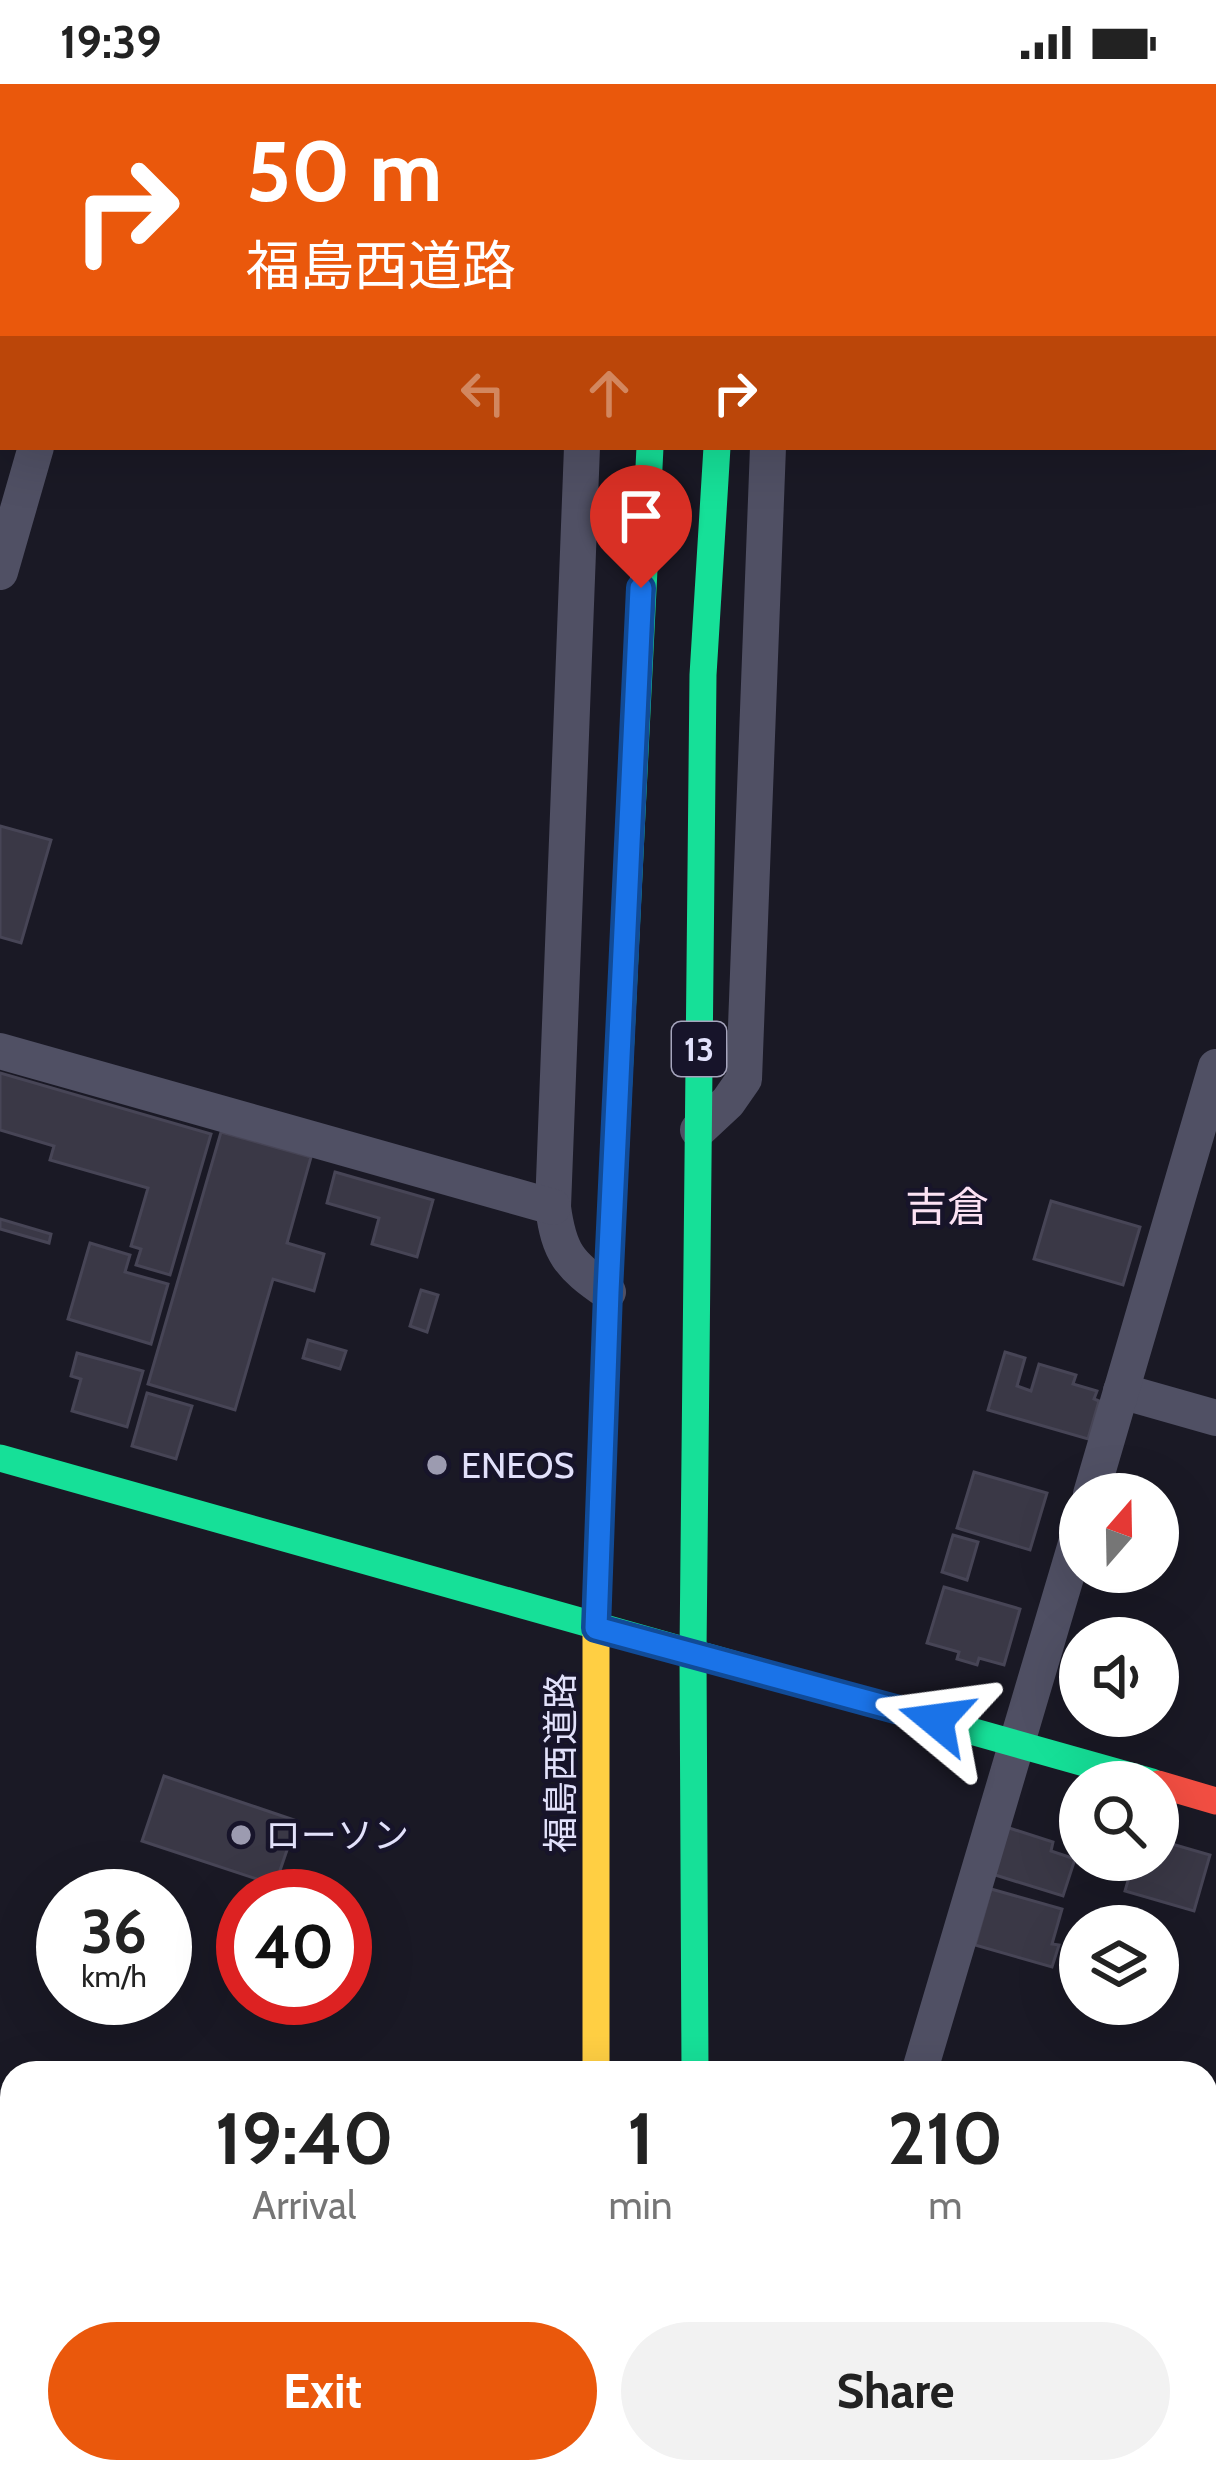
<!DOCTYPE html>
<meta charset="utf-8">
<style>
:root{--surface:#fff;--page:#f2f2f2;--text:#222;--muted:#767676;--accent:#ea580c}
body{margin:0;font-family:Cabin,"Noto Sans JP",sans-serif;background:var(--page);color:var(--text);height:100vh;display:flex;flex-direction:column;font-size:45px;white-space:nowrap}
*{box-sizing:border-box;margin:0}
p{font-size:39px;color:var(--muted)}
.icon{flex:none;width:66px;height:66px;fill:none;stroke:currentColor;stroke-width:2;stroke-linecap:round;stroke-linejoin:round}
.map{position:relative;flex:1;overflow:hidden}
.details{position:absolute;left:0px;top:1977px;width:1218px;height:423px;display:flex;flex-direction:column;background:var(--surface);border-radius:36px 36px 0 0;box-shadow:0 12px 48px #0002}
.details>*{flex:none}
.top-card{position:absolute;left:0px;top:0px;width:1218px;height:366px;box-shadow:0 12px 48px #0002;background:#ea580c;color:#fff;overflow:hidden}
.needle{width:78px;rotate:20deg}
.buttons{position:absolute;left:1059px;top:1389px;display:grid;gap:24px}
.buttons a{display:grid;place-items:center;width:120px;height:120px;border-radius:50%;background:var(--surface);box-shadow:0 12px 48px #0002;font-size:60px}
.speed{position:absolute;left:36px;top:1785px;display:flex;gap:24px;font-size:60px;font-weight:700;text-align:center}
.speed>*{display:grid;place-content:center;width:156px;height:156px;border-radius:50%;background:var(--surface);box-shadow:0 12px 48px #0002;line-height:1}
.speed small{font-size:30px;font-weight:400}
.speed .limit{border:18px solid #d22;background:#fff;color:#111}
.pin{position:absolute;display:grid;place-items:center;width:102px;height:102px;color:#fff;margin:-123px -51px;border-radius:50% 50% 50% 0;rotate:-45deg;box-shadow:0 0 12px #0007}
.pin .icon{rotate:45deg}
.me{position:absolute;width:132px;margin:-66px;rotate:286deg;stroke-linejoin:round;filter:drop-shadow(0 0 9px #0008)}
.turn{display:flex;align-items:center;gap:42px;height:252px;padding:0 48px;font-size:54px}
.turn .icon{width:156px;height:156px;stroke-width:2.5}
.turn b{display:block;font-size:84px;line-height:102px}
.lanes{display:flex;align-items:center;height:114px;padding:0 48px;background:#0003;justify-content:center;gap:60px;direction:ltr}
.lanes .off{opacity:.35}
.eta{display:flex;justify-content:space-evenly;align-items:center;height:204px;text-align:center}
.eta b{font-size:72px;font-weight:800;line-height:84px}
.primary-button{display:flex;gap:24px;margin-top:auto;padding:24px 48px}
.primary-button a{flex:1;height:138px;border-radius:72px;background:var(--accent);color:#fff;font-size:48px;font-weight:800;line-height:138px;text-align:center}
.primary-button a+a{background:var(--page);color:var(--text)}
.status{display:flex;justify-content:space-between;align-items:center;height:84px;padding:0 60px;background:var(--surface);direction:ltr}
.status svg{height:33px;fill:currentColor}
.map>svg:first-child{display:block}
.building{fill:#3a3846;stroke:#474556;stroke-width:3}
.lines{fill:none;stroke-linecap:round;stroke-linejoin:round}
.street{stroke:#505064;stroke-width:36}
.fast{stroke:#16e098;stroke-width:27}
.slow{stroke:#ffcf43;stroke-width:27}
.jam{stroke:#f24e42;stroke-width:27}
.route-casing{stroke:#114b97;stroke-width:30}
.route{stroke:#1a73e8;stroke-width:21}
.poi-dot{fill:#9c9bb0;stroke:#17142a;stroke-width:4.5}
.labels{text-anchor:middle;stroke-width:9;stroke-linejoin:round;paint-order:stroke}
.shield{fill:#17142a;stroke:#a5a4bc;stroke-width:3}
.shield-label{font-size:33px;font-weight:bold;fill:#e2e1fb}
.poi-label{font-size:36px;fill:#e2e1fb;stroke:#17142a;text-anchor:start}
.street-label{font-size:36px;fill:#e2e1fb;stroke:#17142a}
.quarter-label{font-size:42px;fill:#fce2f4;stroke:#17142a}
</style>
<div class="status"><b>19:39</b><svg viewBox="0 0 49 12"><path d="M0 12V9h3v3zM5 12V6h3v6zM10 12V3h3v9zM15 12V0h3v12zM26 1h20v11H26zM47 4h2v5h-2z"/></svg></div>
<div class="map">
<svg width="1216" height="2399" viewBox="0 0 1216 2399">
<rect width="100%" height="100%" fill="#1a1925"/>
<!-- building -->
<g class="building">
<path d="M0,742L51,756L21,859L0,853Z"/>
<path d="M0,989L211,1050L170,1191L136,1181L141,1165L131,1162L148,1104L50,1076L54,1062L0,1046Z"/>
<path d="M221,1048L311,1073L287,1159L324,1170L314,1207L273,1195L235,1326L148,1300Z"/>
<path d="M335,1088L433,1116L417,1173L372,1160L379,1134L327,1119Z"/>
<path d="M1051,1117L1140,1143L1123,1201L1034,1175Z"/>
<path d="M0,1135L51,1150L49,1159L0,1145Z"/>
<path d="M90,1159L130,1171L125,1188L168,1200L151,1260L68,1235Z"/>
<path d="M421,1206L438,1211L427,1248L410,1242Z"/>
<path d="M308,1256L346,1267L340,1285L303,1274Z"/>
<path d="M1005,1268L1025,1274L1017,1302L1031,1307L1039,1280L1076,1291L1073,1300L1097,1307L1094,1315L1099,1317L1088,1355L988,1326Z"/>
<path d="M77,1269L143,1287L127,1343L72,1327L81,1295L71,1292Z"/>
<path d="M147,1309L192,1322L176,1375L132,1362Z"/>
<path d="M974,1388L1047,1409L1030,1466L957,1444Z"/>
<path d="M953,1451L978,1458L967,1496L942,1488Z"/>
<path d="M944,1503L1020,1525L1004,1581L979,1574L977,1581L957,1575L959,1568L927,1559Z"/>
<path d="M164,1692L297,1737L275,1801L142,1757Z"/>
<path d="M1006,1743L1053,1758L1051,1767L1075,1775L1063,1812L992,1790Z"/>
<path d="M1158,1756L1210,1771L1194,1827L1125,1807L1134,1776H1158Z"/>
<path d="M991,1805L1062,1825L1052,1860L1059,1861L1052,1883L975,1861Z"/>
<path d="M12,2189V2265L0,2261Z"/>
<path d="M144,2388H196L228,2396L227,2399H141Z"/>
</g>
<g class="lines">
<!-- street -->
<g class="street">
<path d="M139,3L140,0"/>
<path d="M611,3V0"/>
<path d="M794,3L795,0"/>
<path d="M0,204H3"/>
<path d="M582,363L553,1123C559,1169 569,1181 608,1208"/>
<path d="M0,488L36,363"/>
<path d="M0,967L553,1123"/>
<path d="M698,1046L728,1018L744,995L768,363"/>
<path d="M1121,1307L1216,1334"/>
<path d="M1091,1410L1216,983"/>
<path d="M919,1989L1080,1446"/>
<path d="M1206,2118L1216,2121"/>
<path d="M0,2156L12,2159"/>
<path d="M796,2399L800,2388"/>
</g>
<!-- fast -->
<g class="fast">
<path d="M673,0V3"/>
<path d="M740,3L741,0"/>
<path d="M605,1278L650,363"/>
<path d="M0,1374L1152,1698"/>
<path d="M695,1989L693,1568L703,591L717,363"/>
</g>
<!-- slow -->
<g class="slow">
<path d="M596,1989V1544L605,1278"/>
<path d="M560,2388L563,2399"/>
</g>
<!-- jam -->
<g class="jam">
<path d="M1158,1700L1216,1717"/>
<path d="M686,2399L687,2388"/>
</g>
</g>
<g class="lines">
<defs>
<path id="route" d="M641,504L608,1208L596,1544L936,1636"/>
</defs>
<!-- route casing -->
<use href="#route" class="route-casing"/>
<!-- route -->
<use href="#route" class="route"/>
</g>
<!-- markers -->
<g class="poi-dot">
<circle cx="437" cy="1381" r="12"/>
<circle cx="241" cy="1751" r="12"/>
</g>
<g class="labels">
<!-- shield labels -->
<rect class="shield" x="672" y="938" width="54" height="54" rx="9"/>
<g class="shield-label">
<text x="699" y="977">13</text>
</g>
<!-- poi labels -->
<g class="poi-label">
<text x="461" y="1394">ENEOS</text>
<text x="265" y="1764">ローソン</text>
</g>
<!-- street labels -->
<g class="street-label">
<text transform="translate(560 1679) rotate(-90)" y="13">福島西道路</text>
</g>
<!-- quarter labels -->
<g class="quarter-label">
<text x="947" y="1138">吉倉</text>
</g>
</g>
</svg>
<div class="buttons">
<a><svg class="needle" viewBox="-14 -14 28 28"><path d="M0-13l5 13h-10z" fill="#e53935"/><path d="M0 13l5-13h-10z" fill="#767676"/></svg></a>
<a><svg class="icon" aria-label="sound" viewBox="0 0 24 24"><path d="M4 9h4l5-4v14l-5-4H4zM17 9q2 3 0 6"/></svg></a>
<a><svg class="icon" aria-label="search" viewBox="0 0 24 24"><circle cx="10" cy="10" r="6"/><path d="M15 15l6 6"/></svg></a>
<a><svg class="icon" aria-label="layers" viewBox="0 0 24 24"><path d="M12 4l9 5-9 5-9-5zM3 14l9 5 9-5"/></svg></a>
</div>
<div class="speed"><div>36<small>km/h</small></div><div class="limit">40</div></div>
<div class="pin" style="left:641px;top:504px;background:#d93025"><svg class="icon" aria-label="arrive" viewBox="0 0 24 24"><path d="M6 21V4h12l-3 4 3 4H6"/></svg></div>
<svg class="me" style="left:936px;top:1636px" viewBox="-20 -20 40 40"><path d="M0-17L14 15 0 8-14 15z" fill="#1a73e8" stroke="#fff" stroke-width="4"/></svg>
<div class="top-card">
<div class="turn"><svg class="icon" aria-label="right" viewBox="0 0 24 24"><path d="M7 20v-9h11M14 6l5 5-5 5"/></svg><div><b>50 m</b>福島西道路</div></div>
<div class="lanes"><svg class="icon off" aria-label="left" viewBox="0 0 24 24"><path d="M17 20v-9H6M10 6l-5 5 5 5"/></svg><svg class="icon off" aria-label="ahead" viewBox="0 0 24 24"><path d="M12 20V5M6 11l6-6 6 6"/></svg><svg class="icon" aria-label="right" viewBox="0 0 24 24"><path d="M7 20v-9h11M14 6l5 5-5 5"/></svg></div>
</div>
<section class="details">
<div class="eta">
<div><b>19:40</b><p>Arrival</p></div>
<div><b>1</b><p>min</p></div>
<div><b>210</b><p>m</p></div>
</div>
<div class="primary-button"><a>Exit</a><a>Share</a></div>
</section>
</div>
